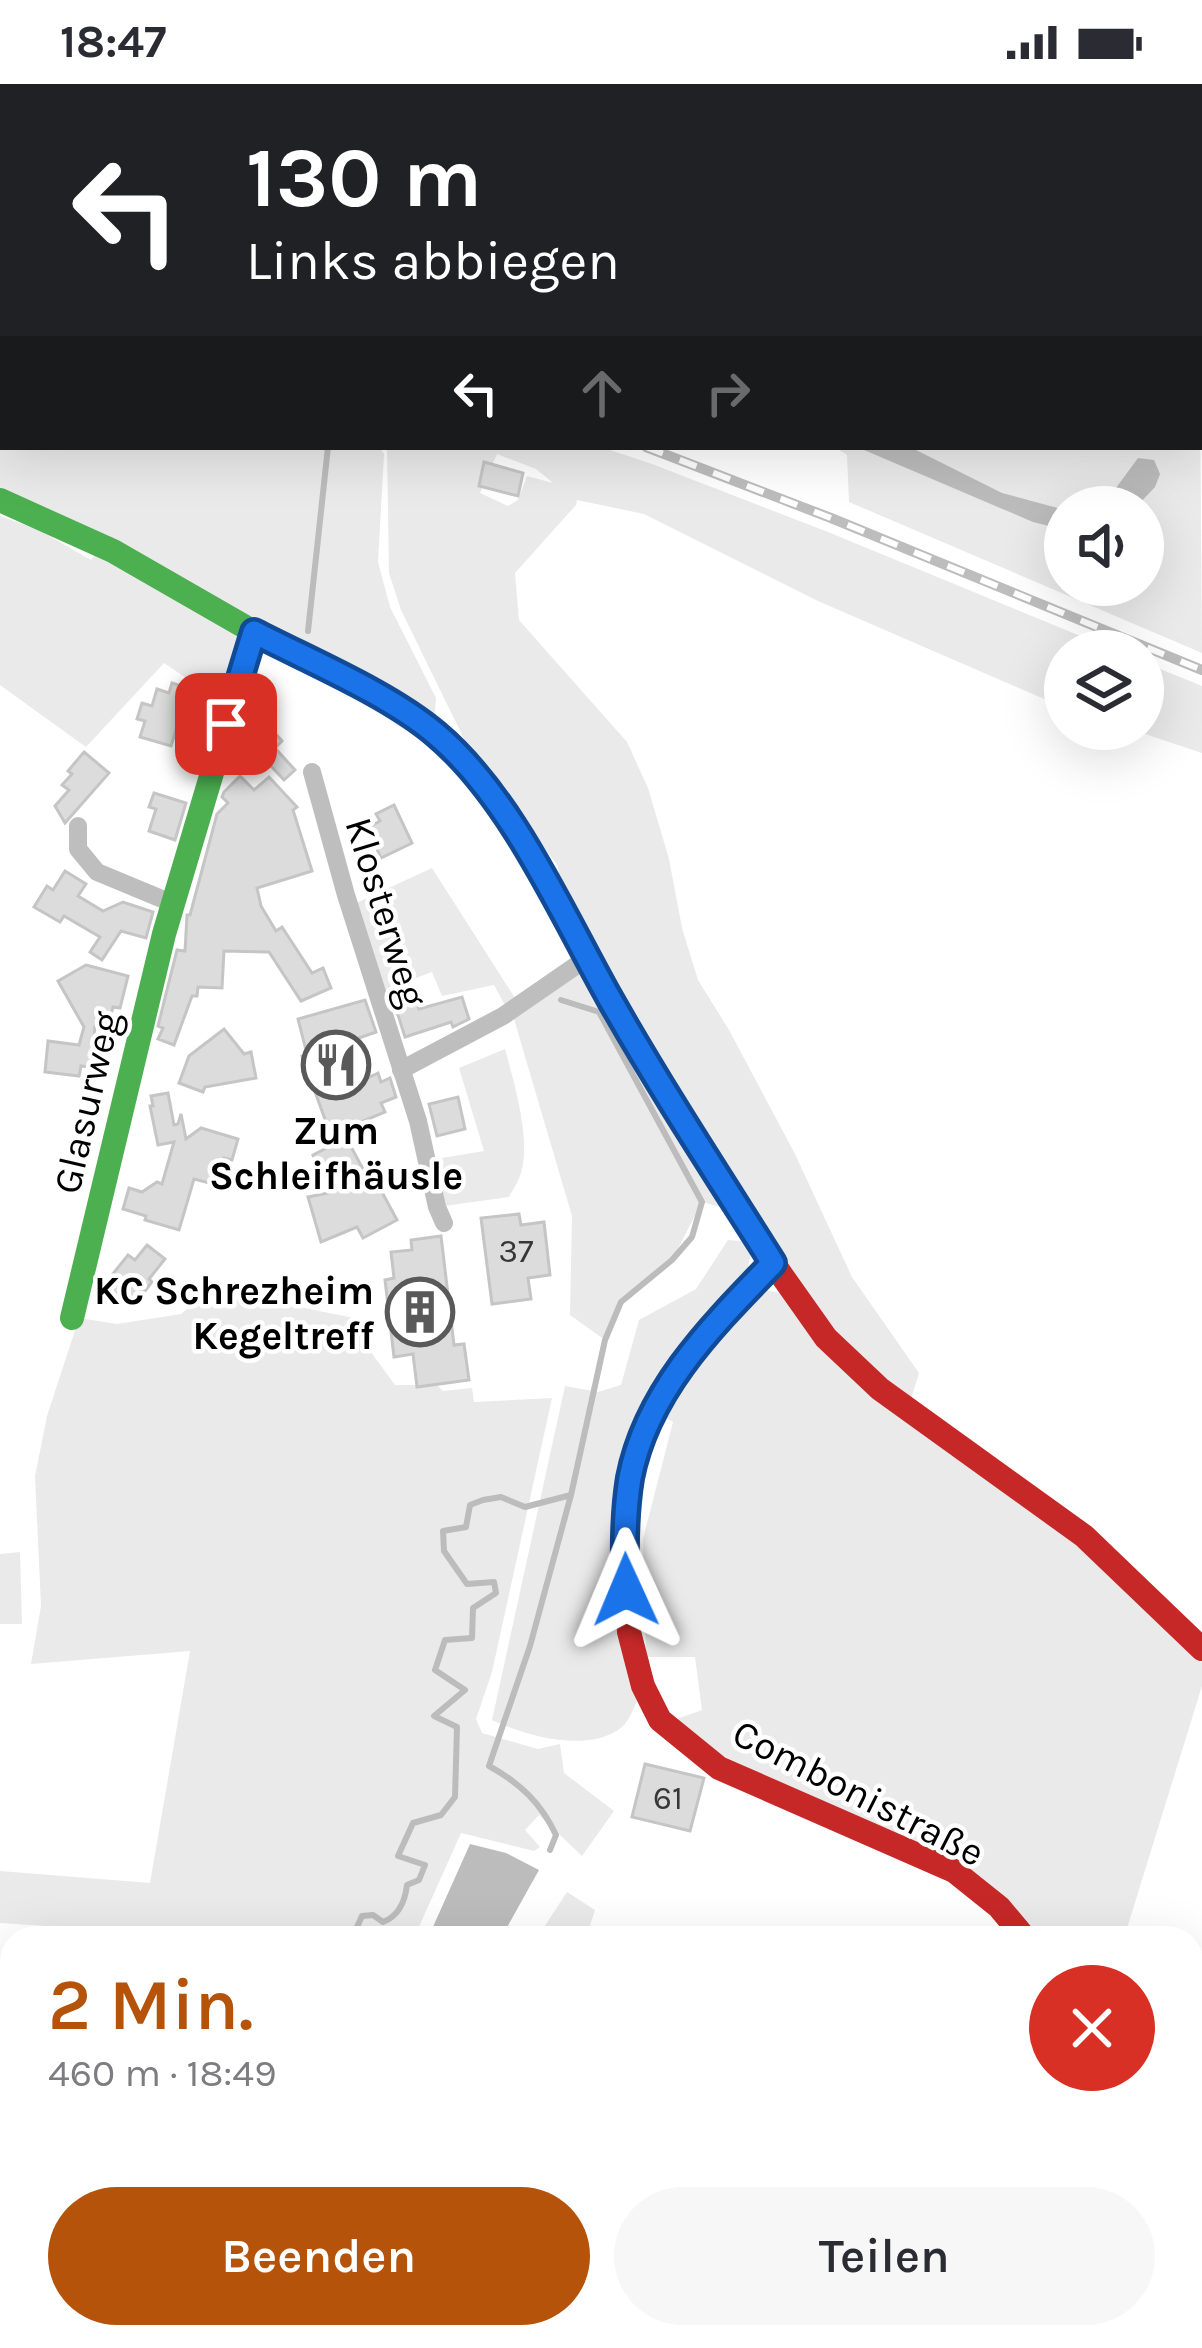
<!DOCTYPE html>
<html lang="de">
<meta charset="utf-8">
<style>
:root{--surface:#fff;--page:#f7f7f7;--text:#2b2b33;--muted:#7c7c81;--accent:#b45309}
body{margin:0;font-family:Karla,sans-serif;background:var(--page);color:var(--text);height:100vh;display:flex;flex-direction:column;font-size:45px;white-space:nowrap}
*{box-sizing:border-box;margin:0}
p{font-size:39px;color:var(--muted)}
.icon{flex:none;width:66px;height:66px;fill:none;stroke:currentColor;stroke-width:2;stroke-linecap:round;stroke-linejoin:round}
.map{position:relative;flex:1;overflow:hidden}
.drawer{position:absolute;left:0px;top:1842px;width:1203px;height:423px;display:flex;flex-direction:column;background:var(--surface);border-radius:36px 36px 0 0;box-shadow:0 12px 48px #0002}
.drawer>*{flex:none}
.banner{position:absolute;left:0px;top:0px;width:1203px;height:366px;box-shadow:0 12px 48px #0002;background:#202124;color:#fff;overflow:hidden}
.controls{position:absolute;left:1044px;top:402px;display:grid;gap:24px}
.controls a{display:grid;place-items:center;width:120px;height:120px;border-radius:50%;background:var(--surface);box-shadow:0 12px 48px #0002;font-size:60px}
.pin{position:absolute;display:grid;place-items:center;width:102px;height:102px;color:#fff;margin:-51px;border-radius:24px;box-shadow:0 6px 18px #0006}
.me{position:absolute;width:132px;margin:-66px;rotate:359deg;stroke-linejoin:round;filter:drop-shadow(0 0 9px #0008)}
.turn{display:flex;align-items:center;gap:42px;height:252px;padding:0 48px;font-size:54px}
.turn .icon{width:156px;height:156px;stroke-width:2.5}
.turn b{display:block;font-size:84px;line-height:102px}
.lanes{display:flex;align-items:center;height:114px;padding:0 48px;background:#0003;justify-content:center;gap:60px;direction:ltr}
.lanes .off{opacity:.35}
.round{display:grid;place-items:center;flex:none;width:126px;height:126px;border-radius:63px;background:var(--page)}
.overview{display:flex;align-items:center;justify-content:space-between;height:204px;padding:0 48px}
h1{font-size:72px;font-weight:600;line-height:90px;color:var(--accent)}
.cta{display:flex;gap:24px;margin-top:auto;padding:24px 48px}
.cta a{flex:1;height:138px;border-radius:72px;background:var(--accent);color:#fff;font-size:48px;font-weight:600;line-height:138px;text-align:center}
.cta a+a{background:var(--page);color:var(--text)}
.status{display:flex;justify-content:space-between;align-items:center;height:84px;padding:0 60px;background:var(--surface);direction:ltr}
.status svg{height:33px;fill:currentColor}
.map>svg:first-child{display:block}
.green{fill:#eaeaea;fill-rule:evenodd}
.water{fill:#bcbcbc}
.lines{fill:none;stroke-linecap:round;stroke-linejoin:round}
.stream{stroke:#bcbcbc;stroke-width:6}
.river{stroke:#bcbcbc;stroke-width:33}
.building{fill:#dcdcdc;stroke:#c5c5c5;stroke-width:3}
.street{stroke:#bebebe;stroke-width:18}
.fast{stroke:#4caf50;stroke-width:24}
.jam{stroke:#c62828;stroke-width:24}
.rail-casing{stroke:#bdbdbd;stroke-width:10}
.rail{stroke:#fff;stroke-width:6;stroke-dasharray:18;stroke-linecap:butt}
.route-casing{stroke:#114b97;stroke-width:30}
.route{stroke:#1a73e8;stroke-width:21}
.labels{text-anchor:middle;stroke-width:9;stroke-linejoin:round;paint-order:stroke}
.number-label{font-size:33px;fill:#373737}
.street-label{font-size:39px;fill:#000;stroke:#fff}
.poi-label{font-size:39px;font-weight:bold;fill:#000;stroke:#fff}
</style>
<div class="status"><b>18:47</b><svg viewBox="0 0 49 12"><path d="M0 12V9h3v3zM5 12V6h3v6zM10 12V3h3v9zM15 12V0h3v12zM26 1h20v11H26zM47 4h2v5h-2z"/></svg></div>
<div class="map">
<svg width="1202" height="2264" viewBox="0 0 1202 2264">
<rect width="100%" height="100%" fill="#fff"/>
<!-- green -->
<g class="green">
<path d="M0,253L3,254V363H380L384,370L378,478L390,523L436,614L435,628L428,631L373,596L315,570L187,496L0,406Z"/>
<path d="M1200,309L1202,569L849,418L847,371L835,363H1200ZM1065,423H1143V501H1065Z"/>
<path d="M387,363H601L652,380L828,448L1117,567H1065V624L818,517L644,430L577,416L576,421L515,489L519,536L627,658L648,704L669,775L682,844L698,896L729,946L795,1070L852,1193L919,1289L909,1322L831,1250L779,1175L561,814L558,782L466,659L401,526L389,489ZM497,370L536,385L553,399L527,392L518,416L508,422L480,409Z"/>
<path d="M0,432L39,446L91,476L98,467L247,552L233,598L186,594L164,579L86,663L0,601Z"/>
<path d="M1143,578L1202,602V669L1130,645H1143Z"/>
<path d="M432,784L515,914L505,921L494,901L442,912L432,888L379,908L352,821Z"/>
<path d="M587,874L742,1129L702,1118L672,1176L621,1218L605,1256L570,1231L572,1132L514,935L562,892Z"/>
<path d="M505,965C514,998 530,1052 522,1085C520,1095 514,1104 509,1113L444,1122L436,1075L484,1067L459,984Z"/>
<path d="M728,1156L753,1158L747,1189L715,1227L686,1253L643,1325L613,1467L617,1551L637,1618C632,1627 629,1637 622,1643C589,1670 526,1652 492,1636L565,1302L598,1308L621,1301L639,1236L696,1205Z"/>
<path d="M761,1205L785,1210L1096,1474L1202,1579V1602L1124,1854H1039L1025,1836L981,1793L924,1762L709,1666L674,1636L702,1626L695,1573H646L643,1455L673,1338L653,1326Z"/>
<path d="M203,1212L275,1218L354,1234L373,1271L395,1301H437L443,1307L472,1304L474,1318L552,1314L492,1588L476,1635L482,1649L538,1665L560,1660L564,1689L614,1727L582,1772L539,1731L525,1746L540,1763L534,1767L461,1749L414,1854H137V1848L0,1839V1787L150,1799L190,1567L31,1580L41,1522L35,1392L47,1332L79,1234L117,1240L181,1230Z"/>
<path d="M20,1468L22,1540H0V1470Z"/>
<path d="M567,1808L595,1826L586,1854H537Z"/>
<path d="M12,2187V2253H179L182,2264H10L0,2237V2192Z"/>
<path d="M1191,2192L1202,2202V2264H1102L1105,2253H1191Z"/>
<path d="M332,2253H549L577,2264H327Z"/>
<path d="M868,2253H1088L1086,2264H859Z"/>
</g>
<!-- water -->
<g class="water">
<path d="M857,363H910L1002,409L1065,426V446L1033,438Z"/>
<path d="M1138,374L1154,376L1160,390L1155,403L1136,423H1102Z"/>
<path d="M470,1760L506,1769L539,1786L501,1854H428Z"/>
</g>
<g class="lines">
<!-- stream -->
<g class="stream">
<path d="M314,3L317,0"/>
<path d="M308,547L328,363"/>
<path d="M550,1766L556,1751C541,1719 520,1699 489,1682L530,1562L571,1411"/>
<path d="M352,1854L362,1832L373,1831L383,1838C399,1832 405,1818 407,1801L419,1796L425,1781L398,1772L413,1739L441,1731L455,1713L457,1643L434,1632L465,1606L435,1586L445,1556L472,1554L473,1524L496,1509L494,1498L467,1500L444,1467L443,1447L466,1443L470,1421L483,1416L501,1413L525,1423L571,1411L605,1256L621,1218L672,1176L692,1153L702,1118L599,928L561,916"/>
<path d="M197,2264L207,2253"/>
<path d="M248,2264L250,2253"/>
<path d="M308,2264L312,2253"/>
</g>
<!-- river -->
<g class="river">
<path d="M277,0L282,3"/>
<path d="M1200,271H1202"/>
</g>
</g>
<!-- building -->
<g class="building">
<path d="M484,378L523,389L518,412L479,402Z"/>
<path d="M172,599L190,605L187,614L196,617L187,646L177,643L171,662L140,653L145,637L137,635L142,619L152,622L157,605L169,609Z"/>
<path d="M262,635L282,657L275,664L295,686L284,696L243,652Z"/>
<path d="M84,668L109,689L65,739L55,722L69,706L62,701L72,690L68,687Z"/>
<path d="M240,692L254,706L269,693L297,723L293,726L312,787L257,804L261,822L276,847L282,843L312,889L323,884L331,904L301,917L269,868L224,867L222,904L198,903L197,912H192L174,961L158,955L163,944L158,942L177,866L185,867L187,831H190L217,730L228,719L222,713L224,708Z"/>
<path d="M154,709L186,719L175,756L149,747L156,725L149,723Z"/>
<path d="M394,721L412,759L381,774L367,744L380,737L376,730Z"/>
<path d="M65,787L86,800L78,812L103,827L123,818L153,828L146,854L121,847L102,876L90,868L100,853L64,832L60,838L34,823L47,802L53,806Z"/>
<path d="M86,881L128,892L120,924L113,923L107,946L95,943L91,983L81,982L79,992L45,988L48,957L79,961L84,943L58,897Z"/>
<path d="M413,902L419,925L462,913L469,935L453,943L451,938L405,953L391,909Z"/>
<path d="M365,916L376,948L356,955L370,993L378,989L381,998L390,994L396,1013L381,1019L385,1028L342,1046L371,1100L376,1097L397,1136L363,1154L357,1143L321,1158L308,1113L333,1108L313,1071L334,1060L302,972L307,970L298,935Z"/>
<path d="M224,945L244,970L251,968L256,994L205,1003L203,1008L179,999L189,972Z"/>
<path d="M168,1009L174,1041L178,1040L181,1030L186,1055L201,1044L238,1055L232,1076L224,1074L217,1101L194,1095L179,1146L145,1136L146,1132L123,1125L129,1104L142,1108L157,1098L162,1100L174,1058L158,1061L150,1022H153L151,1012Z"/>
<path d="M458,1013L465,1045L437,1052L429,1020Z"/>
<path d="M519,1130L521,1141L544,1138L550,1191L528,1194L531,1215L492,1220L481,1134Z"/>
<path d="M441,1152L454,1261L464,1260L469,1296L417,1303L413,1270L394,1273L385,1196L394,1194L391,1168L412,1166L411,1156Z"/>
<path d="M147,1161L165,1175L149,1195L152,1198L139,1215L135,1212L129,1220L104,1201L128,1171L135,1176Z"/>
<path d="M645,1680L704,1694L690,1747L632,1733Z"/>
</g>
<g class="lines">
<!-- street -->
<g class="street">
<path d="M312,688L346,811L418,1037L437,1123L444,1139"/>
<path d="M78,742V765L97,788L174,820"/>
<path d="M401,986L503,932L587,874"/>
<path d="M1095,2264L1099,2253"/>
</g>
<!-- fast -->
<g class="fast">
<path d="M0,416L113,467L254,548L411,630L440,654L482,697L531,774L633,956L699,1061"/>
<path d="M72,1234L164,850L254,548"/>
</g>
<!-- jam -->
<g class="jam">
<path d="M699,1061L773,1179L826,1254L880,1305L1084,1452L1202,1565"/>
<path d="M773,1179L717,1237L681,1280L653,1326L631,1392L624,1465L629,1548L643,1602L660,1636L719,1684L954,1787L999,1823L1025,1854"/>
</g>
<defs>
<g id="rail">
<path d="M0,232L3,233"/>
<path d="M646,363L831,434L1202,586"/>
</g>
</defs>
<!-- rail casing -->
<use href="#rail" class="rail-casing"/>
<!-- rail -->
<use href="#rail" class="rail"/>
</g>
<g class="lines">
<defs>
<path id="route" d="M226,640L254,548C310,577 389,610 436,650C512,714 562,830 610,915C661,1005 718,1092 773,1179C713,1241 647,1306 630,1394C624,1431 624,1469 626,1506"/>
</defs>
<!-- route casing -->
<use href="#route" class="route-casing"/>
<!-- route -->
<use href="#route" class="route"/>
</g>
<!-- icons -->
<defs>
<symbol id="restaurant-ring" viewBox="-11 -11 22 22"><circle r="9.5" fill="#fff" stroke="#595959" stroke-width="1.5"/><path d="M-5-6h1v4h1v-4h1v4h1v-4h1v5L-1.5 .5V6h-2V.5L-5-1ZM5-6V6H3V1.5H1.5Q1.5-4 5-6Z" fill="#595959"/></symbol>
<symbol id="building-ring" viewBox="-11 -11 22 22"><circle r="9.5" fill="#fff" stroke="#595959" stroke-width="1.5"/><path d="M-4-6H4V6H1V3H-1V6H-4ZM-2.5-4.3h1.7v1.8h-1.7ZM.8-4.3h1.7v1.8H.8ZM-2.5-1h1.7V.8h-1.7ZM.8-1h1.7V.8H.8Z" fill="#595959"/></symbol>
</defs>
<g fill-rule="evenodd">
<use href="#restaurant-ring" x="298" y="943" width="76" height="76"/>
<use href="#building-ring" x="382" y="1190" width="76" height="76"/>
</g>
<g class="labels">
<!-- number labels -->
<g class="number-label">
<text x="516" y="1178">37</text>
<text x="668" y="1725">61</text>
</g>
<!-- street labels -->
<g class="street-label">
<text transform="translate(387 828) rotate(73)" y="14">Klosterweg</text>
<text transform="translate(86 1018) rotate(-77)" y="14">Glasurweg</text>
<text transform="translate(859 1708) rotate(27)" y="14">Combonistraße</text>
</g>
<!-- poi labels -->
<g class="poi-label">
<text x="336" y="1060">Zum<tspan x="336" dy="45">Schleifhäusle</tspan></text>
<text x="374" y="1220" text-anchor="end">KC Schrezheim<tspan x="374" dy="45">Kegeltreff</tspan></text>
</g>
</g>
</svg>
<div class="controls">
<a><svg class="icon" aria-label="sound" viewBox="0 0 24 24"><path d="M4 9h4l5-4v14l-5-4H4zM17 9q2 3 0 6"/></svg></a>
<a><svg class="icon" aria-label="layers" viewBox="0 0 24 24"><path d="M12 4l9 5-9 5-9-5zM3 14l9 5 9-5"/></svg></a>
</div>
<div class="pin" style="left:226px;top:640px;background:#d93025"><svg class="icon" aria-label="arrive" viewBox="0 0 24 24"><path d="M6 21V4h12l-3 4 3 4H6"/></svg></div>
<svg class="me" style="left:626px;top:1506px" viewBox="-20 -20 40 40"><path d="M0-17L14 15 0 8-14 15z" fill="#1a73e8" stroke="#fff" stroke-width="4"/></svg>
<div class="banner">
<div class="turn"><svg class="icon" aria-label="left" viewBox="0 0 24 24"><path d="M17 20v-9H6M10 6l-5 5 5 5"/></svg><div><b>130 m</b>Links abbiegen</div></div>
<div class="lanes"><svg class="icon" aria-label="left" viewBox="0 0 24 24"><path d="M17 20v-9H6M10 6l-5 5 5 5"/></svg><svg class="icon off" aria-label="ahead" viewBox="0 0 24 24"><path d="M12 20V5M6 11l6-6 6 6"/></svg><svg class="icon off" aria-label="right" viewBox="0 0 24 24"><path d="M7 20v-9h11M14 6l5 5-5 5"/></svg></div>
</div>
<section class="drawer">
<div class="overview"><div><h1>2 Min.</h1><p>460 m · 18:49</p></div><a class="round" style="background:#d93025;color:#fff"><svg class="icon" aria-label="close" viewBox="0 0 24 24"><path d="M6 6l12 12M18 6L6 18"/></svg></a></div>
<div class="cta"><a>Beenden</a><a>Teilen</a></div>
</section>
</div>
